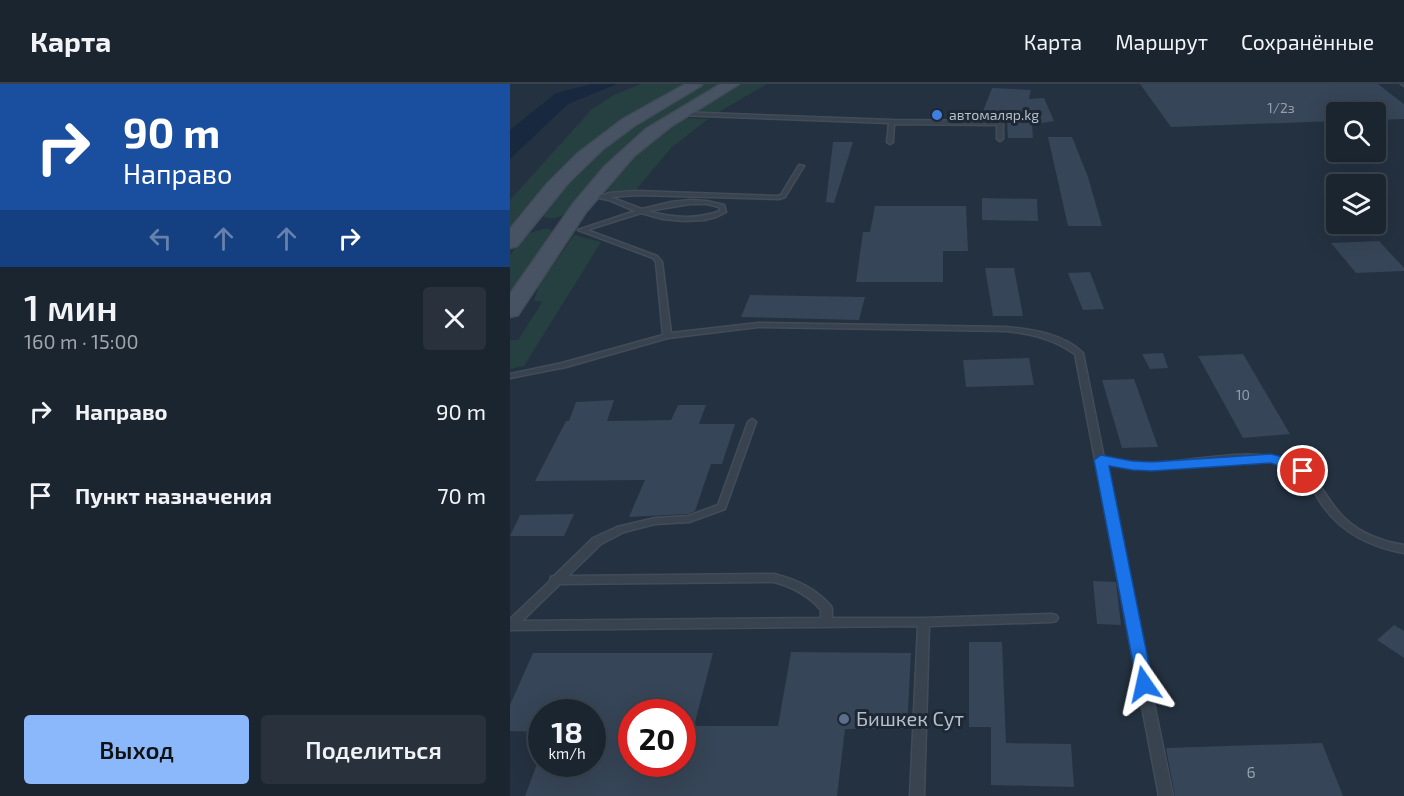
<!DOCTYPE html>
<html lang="ru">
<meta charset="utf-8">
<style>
:root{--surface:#1b2530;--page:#28313c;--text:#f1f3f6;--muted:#a0a5ab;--line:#39424c;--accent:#8ab8fb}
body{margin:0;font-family:"Exo 2",sans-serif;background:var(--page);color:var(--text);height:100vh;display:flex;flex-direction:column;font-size:22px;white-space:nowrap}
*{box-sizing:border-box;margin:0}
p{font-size:20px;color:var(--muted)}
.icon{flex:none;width:33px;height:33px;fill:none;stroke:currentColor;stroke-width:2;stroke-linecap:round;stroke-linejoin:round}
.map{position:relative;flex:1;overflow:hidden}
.panel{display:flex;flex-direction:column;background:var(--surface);width:510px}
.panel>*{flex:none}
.guide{background:#1a4fa0;color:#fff;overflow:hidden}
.fabs{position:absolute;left:816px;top:18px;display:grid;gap:12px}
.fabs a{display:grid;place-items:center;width:60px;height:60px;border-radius:6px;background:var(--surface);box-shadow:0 6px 24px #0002,0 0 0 2px var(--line);font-size:30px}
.speed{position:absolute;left:18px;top:615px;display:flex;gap:12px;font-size:30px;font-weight:700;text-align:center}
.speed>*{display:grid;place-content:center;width:78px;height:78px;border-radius:50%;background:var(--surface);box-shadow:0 6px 24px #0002,0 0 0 2px var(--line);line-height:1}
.speed small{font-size:15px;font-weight:400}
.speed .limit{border:9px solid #d22;background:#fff;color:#111}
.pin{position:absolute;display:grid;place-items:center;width:51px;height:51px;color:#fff;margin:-26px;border:3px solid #fff;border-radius:50%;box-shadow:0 2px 6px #0007}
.me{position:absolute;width:66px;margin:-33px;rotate:349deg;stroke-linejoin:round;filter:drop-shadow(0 0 4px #0008)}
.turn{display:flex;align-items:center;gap:21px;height:126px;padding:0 24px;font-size:27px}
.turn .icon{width:78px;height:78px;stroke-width:2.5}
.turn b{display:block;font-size:42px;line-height:51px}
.lanes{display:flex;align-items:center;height:57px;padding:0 24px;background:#0003;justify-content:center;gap:30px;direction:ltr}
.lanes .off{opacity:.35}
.round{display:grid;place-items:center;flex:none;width:63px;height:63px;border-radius:6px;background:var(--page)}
.overview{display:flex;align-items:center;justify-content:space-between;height:102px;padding:0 24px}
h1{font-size:36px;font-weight:600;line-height:45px}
.action{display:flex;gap:12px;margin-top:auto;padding:12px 24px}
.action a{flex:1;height:69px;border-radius:6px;background:var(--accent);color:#111;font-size:24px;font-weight:600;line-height:69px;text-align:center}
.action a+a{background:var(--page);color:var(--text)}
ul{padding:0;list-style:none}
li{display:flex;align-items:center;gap:18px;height:84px;padding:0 24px}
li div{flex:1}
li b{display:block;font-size:22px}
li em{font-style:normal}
header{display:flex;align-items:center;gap:36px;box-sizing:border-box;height:84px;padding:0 30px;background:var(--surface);border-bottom:2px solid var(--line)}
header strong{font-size:28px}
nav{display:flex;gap:33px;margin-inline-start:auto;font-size:21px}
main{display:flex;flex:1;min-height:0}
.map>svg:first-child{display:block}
.green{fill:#263f41}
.water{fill:#17283f}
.building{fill:#364557;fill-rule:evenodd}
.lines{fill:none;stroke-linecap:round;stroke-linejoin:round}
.service-casing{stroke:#424c59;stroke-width:3}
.secondary-casing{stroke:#424c59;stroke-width:3}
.service{fill:#394350;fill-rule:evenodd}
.secondary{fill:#475263;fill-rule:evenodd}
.route{fill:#1a73e8;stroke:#114b97;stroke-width:1.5}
.shop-dot{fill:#3f7fe0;stroke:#1e2835;stroke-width:2}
.service-dot{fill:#5c6f8a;stroke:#1e2835;stroke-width:2}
.labels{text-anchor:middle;stroke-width:6;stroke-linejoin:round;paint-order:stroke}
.number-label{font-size:14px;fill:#939eac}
.far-poi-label{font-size:14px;fill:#b5becb;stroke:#1e2835;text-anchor:start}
.near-number-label{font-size:16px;fill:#939eac}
.near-poi-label{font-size:20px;fill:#b5becb;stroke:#1e2835;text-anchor:start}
</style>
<header>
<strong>Карта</strong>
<nav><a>Карта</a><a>Маршрут</a><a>Сохранённые</a></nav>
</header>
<main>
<section class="panel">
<div class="guide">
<div class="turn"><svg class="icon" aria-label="right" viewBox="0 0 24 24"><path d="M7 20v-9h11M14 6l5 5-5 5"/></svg><div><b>90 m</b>Направо</div></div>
<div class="lanes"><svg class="icon off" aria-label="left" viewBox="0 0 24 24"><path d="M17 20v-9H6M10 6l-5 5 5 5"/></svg><svg class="icon off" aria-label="ahead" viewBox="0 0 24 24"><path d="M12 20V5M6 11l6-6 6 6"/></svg><svg class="icon off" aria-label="ahead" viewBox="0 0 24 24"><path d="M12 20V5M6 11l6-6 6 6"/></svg><svg class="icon" aria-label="right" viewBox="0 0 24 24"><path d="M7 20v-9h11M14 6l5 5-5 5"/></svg></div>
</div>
<div class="overview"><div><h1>1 мин</h1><p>160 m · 15:00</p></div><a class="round"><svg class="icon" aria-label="close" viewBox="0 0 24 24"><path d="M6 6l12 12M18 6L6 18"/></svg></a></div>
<ul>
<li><svg class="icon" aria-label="right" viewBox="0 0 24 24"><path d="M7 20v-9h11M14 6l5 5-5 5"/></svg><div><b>Направо</b></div><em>90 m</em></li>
<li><svg class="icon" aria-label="arrive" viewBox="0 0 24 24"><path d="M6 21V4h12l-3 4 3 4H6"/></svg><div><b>Пункт назначения</b></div><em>70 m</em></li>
</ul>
<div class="action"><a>Выход</a><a>Поделиться</a></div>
</section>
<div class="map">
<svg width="894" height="712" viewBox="0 0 894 712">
<rect width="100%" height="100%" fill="#243140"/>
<!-- green -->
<g class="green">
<path d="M131,0H178C103,40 53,77 0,144V116L82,25L104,11Z"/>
<path d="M194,0H214C166,25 124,52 87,92C73,107 57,144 32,132C35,122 45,113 52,106C91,59 141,28 194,0Z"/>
<path d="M230,0H257L204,31L183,29L188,23Z"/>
<path d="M174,34L198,35L162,63L124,108L100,107L95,105L130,65L169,35Z"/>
<path d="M33,145H40L43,149L0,210V171L16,150Z"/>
<path d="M64,151L91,158L14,282L0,285V256H8L33,217H24L29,201Z"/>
</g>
<!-- water -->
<path class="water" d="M82,0H107L58,20L0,75V46L46,9Z"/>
<!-- building -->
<g class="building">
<path d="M630,0H868L894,20V35L866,36V28H826V37L661,43Z"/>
<path d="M482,4L521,6L519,15L534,14L544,37L522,41L523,54H498L497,37L470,35Z"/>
<path d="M538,53H562L578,93L592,142H558Z"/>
<path d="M323,58H343L324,119L316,118Z"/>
<path d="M472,114L527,115L528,137L472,136Z"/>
<path d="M365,122H456L458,167H433V198H346L353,148H360Z"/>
<path d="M869,157L894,184V187L846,189L821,159Z"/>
<path d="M475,184H504L513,232H483Z"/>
<path d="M580,188L594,225L573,226L558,189Z"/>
<path d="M240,211L355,213L349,236L231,233Z"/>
<path d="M653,269L658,284L640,285L632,270Z"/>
<path d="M733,270L780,350L733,354L688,272Z"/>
<path d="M519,274L524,301L456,303L453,276Z"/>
<path d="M624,295L648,363L612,364L592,296Z"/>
<path d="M104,316L97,337L161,336L168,321H196L189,340H225L212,380H201L185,427L178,430L119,433L135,396L25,397L56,337H59L66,318Z"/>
<path d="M64,430L54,452H0L10,431Z"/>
<path d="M583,497L606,498L611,541L587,540Z"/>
<path d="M884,541L894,547V574L867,556Z"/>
<path d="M459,558H492L496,659L561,660L564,703L481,701V643H459Z"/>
<path d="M281,568L401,569L397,645H335L327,712H15L27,680H82V628H32V648L0,647V621L23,569H203L184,642H268ZM122,628H172V680H122Z"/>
<path d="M812,659L833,712H665L656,664Z"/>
</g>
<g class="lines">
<defs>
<g id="service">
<path d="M891,0H894V2Z"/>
<path d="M168,28L382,36L490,37L493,39V55L490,57L487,55V41L384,40L383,58L380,60L377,58L379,39L166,31L165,30Z"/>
<path d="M289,81L294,82L275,113L269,115L127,111L100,113L132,125L161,118L180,116L197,117L214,121L216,128L206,133L194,136L174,137L153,135L131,129L77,146L147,172L152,178L161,249L248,239L497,243C524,246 553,250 573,269L594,374C609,376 624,379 640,379C687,378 734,362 781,377C804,385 812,408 827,426C844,447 868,457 894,461V469C861,463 833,450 813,422C803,407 795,389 777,382C734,366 685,384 641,385C626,385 610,382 595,380L663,712H649L565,270C544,255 522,250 497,247L248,243L158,254L56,283L0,294V290L52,279L153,251L146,178L143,174L68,146L125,127L99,116L78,112V110L95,111L98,109L127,107L267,112L271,111ZM180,120H197L209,123L210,127C186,136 162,134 138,127Z"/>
<path d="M242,335L246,338L215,425L179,438L145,440L114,448L91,460L58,492L264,490C287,496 305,504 321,522L322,525V534H414L542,530L546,531L548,534L546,537L542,538L419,542L414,712H400L408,542L0,546V535L40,497L41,493L44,492L83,454L107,443L145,434L178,432L208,421L238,338ZM264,498C283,503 298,511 311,526V534L12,537L50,500Z"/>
</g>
<g id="secondary">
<path d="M176,0L192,1L124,42L93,65L58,99L7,162L0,164V145L37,100L67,70L113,35Z"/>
<path d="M211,0H229L160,43L124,72L76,128L8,231L0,233V210L63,120L95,82L136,45Z"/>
</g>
</defs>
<!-- service casing -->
<use href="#service" class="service-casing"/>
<!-- secondary casing -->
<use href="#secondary" class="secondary-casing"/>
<!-- service -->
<use href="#service" class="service"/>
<!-- secondary -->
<use href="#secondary" class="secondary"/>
</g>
<!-- route -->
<path class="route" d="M761,370L784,376L800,387L793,391L761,379L642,387L622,386L599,382L643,600L641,605L634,607L628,605L584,376L591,371L622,377L642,378Z"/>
<!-- markers -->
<circle class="shop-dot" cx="427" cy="31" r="6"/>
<circle class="service-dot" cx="334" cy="635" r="6"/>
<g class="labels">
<!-- number labels -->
<g class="number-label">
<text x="771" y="29">1/2з</text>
<text x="733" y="316">10</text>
</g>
<!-- far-poi labels -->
<g class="far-poi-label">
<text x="439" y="36">автомаляр.kg</text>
</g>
<!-- near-number labels -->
<g class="near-number-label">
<text x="741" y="694">6</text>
</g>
<!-- near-poi labels -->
<g class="near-poi-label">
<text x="346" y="642">Бишкек Сут</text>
</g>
</g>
</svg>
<div class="fabs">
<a><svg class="icon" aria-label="search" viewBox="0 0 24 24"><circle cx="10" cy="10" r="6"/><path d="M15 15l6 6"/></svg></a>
<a><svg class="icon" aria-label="layers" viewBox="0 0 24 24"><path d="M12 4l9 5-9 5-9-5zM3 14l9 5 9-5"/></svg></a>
</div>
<div class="speed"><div>18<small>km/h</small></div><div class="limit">20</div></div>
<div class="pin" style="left:793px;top:387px;background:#d93025"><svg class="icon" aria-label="arrive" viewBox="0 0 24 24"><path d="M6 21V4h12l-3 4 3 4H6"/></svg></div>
<svg class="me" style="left:634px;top:600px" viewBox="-20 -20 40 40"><path d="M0-17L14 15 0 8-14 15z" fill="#1a73e8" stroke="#fff" stroke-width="4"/></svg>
</div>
</main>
